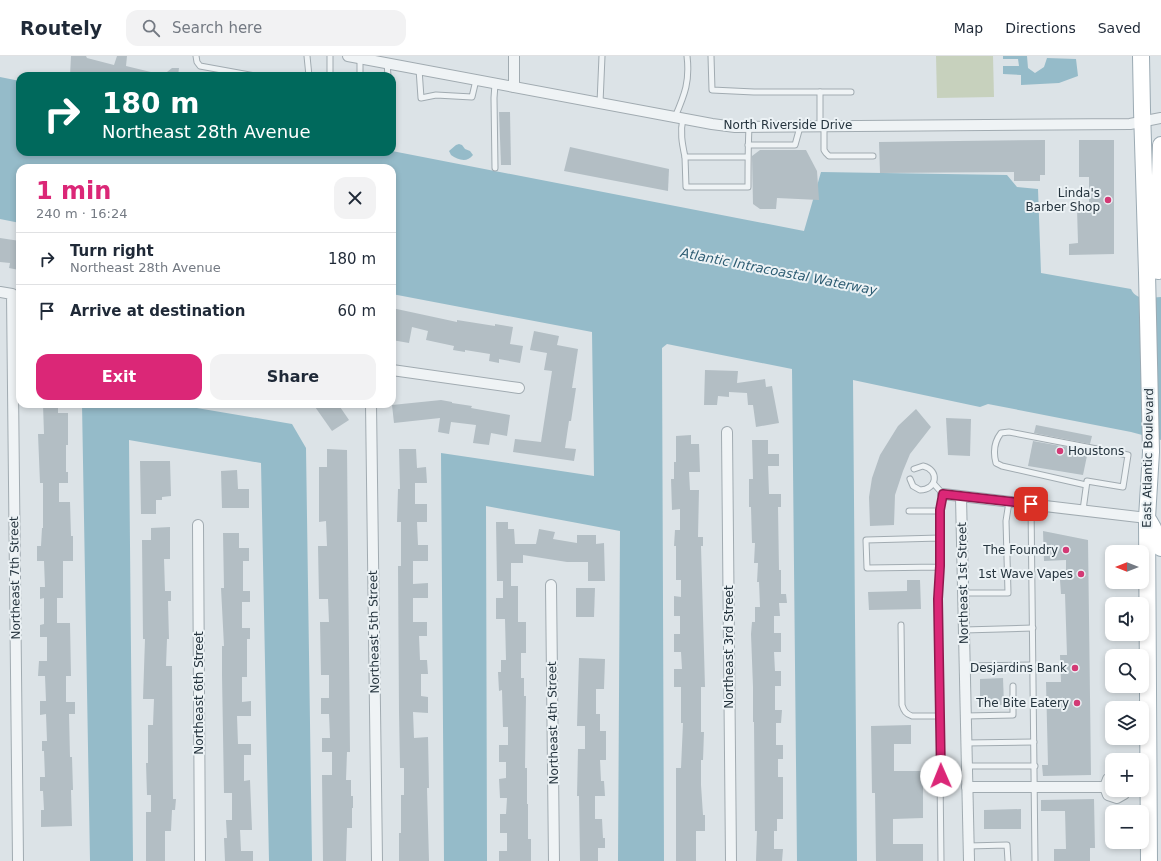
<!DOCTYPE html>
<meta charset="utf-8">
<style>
:root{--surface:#fff;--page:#f2f2f3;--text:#1f2937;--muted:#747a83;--line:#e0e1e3;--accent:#db2777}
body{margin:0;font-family:"DejaVu Sans",sans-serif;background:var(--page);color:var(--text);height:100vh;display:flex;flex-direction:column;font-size:15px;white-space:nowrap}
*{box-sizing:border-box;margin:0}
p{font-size:13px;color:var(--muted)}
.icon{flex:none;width:22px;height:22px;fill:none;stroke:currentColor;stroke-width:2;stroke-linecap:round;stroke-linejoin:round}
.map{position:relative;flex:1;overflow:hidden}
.side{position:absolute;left:16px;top:108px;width:380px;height:244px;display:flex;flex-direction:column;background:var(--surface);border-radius:12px;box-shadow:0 2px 6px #0003}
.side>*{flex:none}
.banner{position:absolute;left:16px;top:16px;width:380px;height:84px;border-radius:12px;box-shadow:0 2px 6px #0003;background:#00695c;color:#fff;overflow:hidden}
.needle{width:26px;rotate:270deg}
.buttons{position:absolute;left:1105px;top:489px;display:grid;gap:8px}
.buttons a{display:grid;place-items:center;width:44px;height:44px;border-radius:8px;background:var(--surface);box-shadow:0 2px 6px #0003;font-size:20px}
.pin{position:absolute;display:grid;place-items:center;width:34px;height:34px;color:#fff;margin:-17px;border-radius:8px;box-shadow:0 2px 6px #0006}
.me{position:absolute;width:44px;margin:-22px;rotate:359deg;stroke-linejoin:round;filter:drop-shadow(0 0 3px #0008)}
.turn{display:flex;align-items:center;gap:14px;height:84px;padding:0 20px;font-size:18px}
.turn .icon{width:52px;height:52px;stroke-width:2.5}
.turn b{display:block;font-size:28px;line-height:34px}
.round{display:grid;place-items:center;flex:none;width:42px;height:42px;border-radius:12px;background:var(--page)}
.overview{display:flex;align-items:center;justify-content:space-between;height:68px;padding:0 20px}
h1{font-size:24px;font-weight:700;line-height:30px;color:var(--accent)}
.action{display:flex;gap:8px;margin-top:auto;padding:8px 20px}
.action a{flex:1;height:46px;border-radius:12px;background:var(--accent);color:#fff;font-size:16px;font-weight:700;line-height:46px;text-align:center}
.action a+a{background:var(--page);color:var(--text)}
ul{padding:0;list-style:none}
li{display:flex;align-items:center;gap:12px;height:52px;padding:0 20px;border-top:1px solid var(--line)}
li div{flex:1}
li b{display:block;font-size:15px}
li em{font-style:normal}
header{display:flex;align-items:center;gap:24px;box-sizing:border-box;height:56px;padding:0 20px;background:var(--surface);border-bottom:1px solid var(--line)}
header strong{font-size:19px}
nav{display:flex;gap:22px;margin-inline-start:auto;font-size:14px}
.search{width:280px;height:36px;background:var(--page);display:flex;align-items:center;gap:10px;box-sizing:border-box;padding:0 14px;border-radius:12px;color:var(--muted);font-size:15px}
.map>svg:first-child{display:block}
.green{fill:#c7d1bd}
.water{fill:#95bbc9}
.building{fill:#b3bec4}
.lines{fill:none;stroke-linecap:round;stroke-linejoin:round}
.service-casing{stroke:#a1abb1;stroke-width:7}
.minor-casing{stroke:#a1abb1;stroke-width:12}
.primary-casing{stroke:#9baab3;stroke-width:18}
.service{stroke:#eff3f5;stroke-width:5}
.minor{stroke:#eff3f5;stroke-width:10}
.primary{stroke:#fff;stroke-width:16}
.route-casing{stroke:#8e194d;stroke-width:10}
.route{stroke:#db2777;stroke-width:7}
.poi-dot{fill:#d33a75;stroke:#ecf2f5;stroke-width:1.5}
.labels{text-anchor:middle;stroke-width:4;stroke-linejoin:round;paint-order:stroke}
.street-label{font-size:12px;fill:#25343e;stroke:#ecf2f5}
.poi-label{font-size:12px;fill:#25343e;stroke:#ecf2f5;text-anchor:end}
.water-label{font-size:13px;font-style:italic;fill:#2e5d73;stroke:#ecf2f5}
</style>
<header>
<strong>Routely</strong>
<div class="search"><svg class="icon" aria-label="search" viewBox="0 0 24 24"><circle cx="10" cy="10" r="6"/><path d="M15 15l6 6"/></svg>Search here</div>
<nav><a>Map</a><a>Directions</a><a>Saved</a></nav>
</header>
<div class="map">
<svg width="1161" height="805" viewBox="0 0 1161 805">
<rect width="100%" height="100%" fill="#dce3e7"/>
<!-- green -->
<path class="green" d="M936,0H993L994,41L937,42Z"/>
<!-- water -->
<g class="water">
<path d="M1003,0H1027L1028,12L1035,17L1044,11L1047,2L1076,3L1078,20L1059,27L1021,29V19L1003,18V10H1019L1018,3H1003Z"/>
<path d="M0,21L20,25V96L392,95L804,175L821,116L1007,119L1017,131L1038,133L1041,217L1131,233C1136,245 1149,242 1161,241V384L1131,376L988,348L980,351L853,324L857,805H797L792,313L667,288L662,292L664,805H618L620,475L486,450L487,805H444L441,397L594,420L592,276L392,238V112H20V167L0,163Z"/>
<path d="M459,88L462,89L465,93L470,95L473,99C467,107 458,104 451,99L449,95L456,89Z"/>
<path d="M82,348H173L292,368L306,392L312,805H269L261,407L129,384L133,805H90Z"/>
</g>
<!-- building -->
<g class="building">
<path d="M71,0H86L87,2L114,9L117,0H127L126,10L155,17V20H70Z"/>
<path d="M172,12H179L178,20H162Z"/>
<path d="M499,56H510L511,109H501Z"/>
<path d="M1045,84V119H1040V125H1014V116L880,117L879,86Z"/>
<path d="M1079,84H1114V198L1069,199V188L1078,187L1077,152H1089V121H1079Z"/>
<path d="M570,91L669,113L668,135L564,115Z"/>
<path d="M760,94H806L817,115L819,144L777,142L776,153H760L753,148L752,100Z"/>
<path d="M0,182L20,185L19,214L9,212L10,207L0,206Z"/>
<path d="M392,252L457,266V264L495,270V268L513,271L510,288L523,290L520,307L499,303V307L489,305L490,298L465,294V296L453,294L454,290L426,284L428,275L412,271L409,287L392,284Z"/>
<path d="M534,275L559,280L557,289L578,293L572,332H576L571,365H569L565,392L576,393L574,405L513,396L515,383L541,386L552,315L544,314L547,297L530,294Z"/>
<path d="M705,314L738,315L737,327L765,323L766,331L772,330L779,367L756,371L753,349H748L747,337L729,336V341L718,340L717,349H704Z"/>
<path d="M441,344L452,346V347L472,350L471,352L510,359L507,380L491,377L489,389L473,387L476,369L451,366L449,378L438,376L440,362L394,367L392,349Z"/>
<path d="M43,348H58V357H68V389H66V416H68V427H59V446H70L71,480H73V505H63V542H57V567H70L71,620H66V646H75V658H69L70,701H72L73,734H71L72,770L41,771V754H44L43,735H40V721H45L44,695H42V685H47L46,658L40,659V645H46L45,620H38L39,605H47V581H40V569L44,568V542L40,543V531H45L44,505H37V490H41L42,472H43V427H40L38,378H44Z"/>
<path d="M313,348H338L349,364L332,375Z"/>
<path d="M916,353L931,371L910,398L903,415L895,439L894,469L870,470L869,441L872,422L880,399L898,370Z"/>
<path d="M946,362L971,363L970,400L948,399Z"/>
<path d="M1036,369L1092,380L1090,388L1034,377Z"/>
<path d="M691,379V388H699L700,416H689L690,434H699L698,481H703V490H701L705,631H701V676H704L703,704H701V729L703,759H705V775H696V805H676V712H681L683,667H681V631H674V613H682L681,596H674V578H680V560H674V540L681,541V524H676V490H674L675,474H680V453L672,454L671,423H674V406H676V380Z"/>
<path d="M752,384H768V398H779V410H768L769,438H781V451H778L779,514H781V538H786L787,547H779L780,560H774V577H781V596H774L775,615H781V630H775V654H782L781,667H776V689H783V703H778V721H783V763H777V775H774V793H783L782,805H756L757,775H755L754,666H753V631L751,578L752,566H755V551H760L759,526H757L758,507H754L755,487H752L751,451H749V423H753Z"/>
<path d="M1033,385L1088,395L1083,419L1028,410Z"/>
<path d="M327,393L347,394L350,696H347L346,724H351V740H353V752H352V772H347L346,805H323L322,719H332V696H322V682H330L329,658H321V642H329V619H321L320,566H329L328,543H319L318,490H327L326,465L319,466V411H327Z"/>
<path d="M399,393H416L417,412L426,411L427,427H415V448H427V466H417L418,489H428V505H413V528L428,527V542H413V566H427V580H419L420,604H427L428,618H421V640L428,641V657L413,656L414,682L428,681L429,732H427L429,805H399V777H401V739H404V712H400L399,656L398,510H401V466H397L398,433H400Z"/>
<path d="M140,405H170L171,440L162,441V444H156V458H141Z"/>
<path d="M237,414L238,433H249V452H222L221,415Z"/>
<path d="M496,466H508V473H514L515,488H536L539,473L555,476L553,483L577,487V479H596V488L604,487L605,525H588V506H567L523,499V507H511V530H518V566H526V597H521V622H524V640H526L525,712H527V748H528V783H531V805H499V795H507V777H500V758H506L507,742H500L499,723L506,722V706H499V689H508V671H503L502,634L499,635L498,616H501V604H506L505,563H496V542H503V525H497Z"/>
<path d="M170,471V503H164L165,535H171V545H168L169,583H167L166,610H172L173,743H176L175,754H172L171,775H165V805H146V756H151V739H147L146,707H148V669H153L154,643H143L145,583H143L142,484H151V472Z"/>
<path d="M1043,475L1088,484L1091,719L1043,720L1042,709H1048L1046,626H1061L1060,599H1067L1065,538H1061L1060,524L1066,523V504L1044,505Z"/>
<path d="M223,477H239V492H249V505H243V535H250V546H242V572H250V583H247V621H242V646L251,645V660H237L238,688H251V699H244V725L250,724L252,774H240L241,795H253V805H225L224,782H227L226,764H232V737H224L222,619V590H224L221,532H224Z"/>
<path d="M907,524H920L921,553L869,554L868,536L907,535Z"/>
<path d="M576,532H595L594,561H576Z"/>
<path d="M579,602L605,603L604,633H596V658H600V675H606V704H600L601,725H604L605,740H595V763H602L603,782H605V792H598V805H580L579,740H577L578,693H585V670H577Z"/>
<path d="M1003,622L1004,649H980V623Z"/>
<path d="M911,669V688H894V715H923V762L893,763V788H923V805H876L875,737H872L871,670Z"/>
<path d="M1094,743L1095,792H1090V805H1054V793H1066L1065,755H1041V744Z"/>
<path d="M1021,753V773H984V754Z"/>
</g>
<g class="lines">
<defs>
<g id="service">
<path d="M196,0L197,6L200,10L255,20"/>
<path d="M307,0L309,20"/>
<path d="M711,0L712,34L754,36H851"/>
<path d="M360,2V20"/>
<path d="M387,7L388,20"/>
<path d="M419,13L421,42L436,39L472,41L476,24"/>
<path d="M330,20V0"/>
<path d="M495,28L494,42L495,112"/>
<path d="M820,36V70"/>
<path d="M600,47L602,0"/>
<path d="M675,61C685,38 690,25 687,0"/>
<path d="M683,62C680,76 682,87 685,101"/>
<path d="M824,70V94L826,97L829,100H873"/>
<path d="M748,89H795L800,71"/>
<path d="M748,101H685L686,131H748C748,111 748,91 749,71"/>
<path d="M910,423L913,430L920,434C937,434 940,414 923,410L914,413"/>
<path d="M934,428L943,438L940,455V482"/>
<path d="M1031,448L1035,805"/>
<path d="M1083,454L1087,425L1123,431L1128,399L1009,376L1001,377C994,386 993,396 996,407L1002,410L1086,429"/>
<path d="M909,455H940"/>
<path d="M940,511L867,512L866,484L940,482V511L938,543L941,805"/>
<path d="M963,537H1008L1006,465L1009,446"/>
<path d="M901,569L902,649C904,655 906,658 912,660H940"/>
<path d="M964,574L1033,572"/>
<path d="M965,610L1033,609"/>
<path d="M966,660L1013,659V630"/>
<path d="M966,687L1034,686"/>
<path d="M967,710H1035"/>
<path d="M968,790L1007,789L1008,805"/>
</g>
<g id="minor">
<path d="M348,0L712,68L735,71L1130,68L1161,62"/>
<path d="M514,0V31"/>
<path d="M0,236L12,238L18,805"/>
<path d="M392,314L519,332"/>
<path d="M371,348L377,805"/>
<path d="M727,376L731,805"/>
<path d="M943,438L1147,462"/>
<path d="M961,441L969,805"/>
<path d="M198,469L200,805"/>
<path d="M551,529L554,805"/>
<path d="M1112,721L1108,723L1105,731L1108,739L1117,742L1124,738L1126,734"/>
<path d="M967,731H1105"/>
</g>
<g id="primary">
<path d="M1141,0L1142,54L1147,217L1151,396L1147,462L1149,805"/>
<path d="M1158,215V182L1161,89"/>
<path d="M1149,465L1153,472L1161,492"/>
</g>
</defs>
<!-- service casing -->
<use href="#service" class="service-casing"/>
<!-- minor casing -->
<use href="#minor" class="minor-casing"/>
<!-- primary casing -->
<use href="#primary" class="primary-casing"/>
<!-- service -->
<use href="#service" class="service"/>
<!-- minor -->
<use href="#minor" class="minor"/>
<!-- primary -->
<use href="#primary" class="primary"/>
</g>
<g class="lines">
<defs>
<path id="route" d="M941,720L938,543L940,510V454L943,438L1031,448"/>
</defs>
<!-- route casing -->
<use href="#route" class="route-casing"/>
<!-- route -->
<use href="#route" class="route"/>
</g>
<!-- markers -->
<g class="poi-dot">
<circle cx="1108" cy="144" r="4"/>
<circle cx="1060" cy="395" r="4"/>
<circle cx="1066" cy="494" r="4"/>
<circle cx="1081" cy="518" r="4"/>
<circle cx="1075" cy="612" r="4"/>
<circle cx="1077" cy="647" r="4"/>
</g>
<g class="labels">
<!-- street labels -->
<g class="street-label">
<text x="788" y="73">North Riverside Drive</text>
<text transform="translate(1148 402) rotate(-89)" y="4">East Atlantic Boulevard</text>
<text transform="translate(15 522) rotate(-91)" y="4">Northeast 7th Street</text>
<text transform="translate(963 527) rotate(-91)" y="4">Northeast 1st Street</text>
<text transform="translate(374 576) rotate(-91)" y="4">Northeast 5th Street</text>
<text transform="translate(729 591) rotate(-90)" y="4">Northeast 3rd Street</text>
<text transform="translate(199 637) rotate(-90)" y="4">Northeast 6th Street</text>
<text transform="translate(553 667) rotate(-91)" y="4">Northeast 4th Street</text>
</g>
<!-- poi labels -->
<g class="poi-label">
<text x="1100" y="141">Linda's<tspan x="1100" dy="14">Barber Shop</tspan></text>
<text x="1068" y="399" text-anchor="start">Houstons</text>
<text x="1058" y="498">The Foundry</text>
<text x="1073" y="522">1st Wave Vapes</text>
<text x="1067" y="616">Desjardins Bank</text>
<text x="1069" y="651">The Bite Eatery</text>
</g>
<!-- water labels -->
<g class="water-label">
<text transform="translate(779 215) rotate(11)" y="5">Atlantic Intracoastal Waterway</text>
</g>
</g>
</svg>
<div class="buttons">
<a><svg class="needle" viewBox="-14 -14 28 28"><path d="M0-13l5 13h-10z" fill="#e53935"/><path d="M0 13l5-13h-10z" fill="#747a83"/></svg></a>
<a><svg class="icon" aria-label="sound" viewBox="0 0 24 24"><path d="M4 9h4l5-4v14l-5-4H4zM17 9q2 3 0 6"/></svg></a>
<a><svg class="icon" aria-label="search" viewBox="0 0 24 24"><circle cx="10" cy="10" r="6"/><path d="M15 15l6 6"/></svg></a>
<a><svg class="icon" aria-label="layers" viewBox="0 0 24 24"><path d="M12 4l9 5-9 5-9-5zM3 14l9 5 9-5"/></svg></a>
<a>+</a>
<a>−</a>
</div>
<div class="pin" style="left:1031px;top:448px;background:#d93025"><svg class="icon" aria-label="arrive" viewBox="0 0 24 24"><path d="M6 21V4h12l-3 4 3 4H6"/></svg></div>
<svg class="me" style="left:941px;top:720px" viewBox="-20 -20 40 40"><circle r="19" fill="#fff"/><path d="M0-13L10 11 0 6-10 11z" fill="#db2777"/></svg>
<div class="banner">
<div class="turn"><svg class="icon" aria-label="right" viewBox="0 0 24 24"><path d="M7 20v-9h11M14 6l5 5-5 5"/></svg><div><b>180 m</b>Northeast 28th Avenue</div></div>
</div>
<section class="side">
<div class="overview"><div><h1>1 min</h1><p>240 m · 16:24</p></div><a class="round"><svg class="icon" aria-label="close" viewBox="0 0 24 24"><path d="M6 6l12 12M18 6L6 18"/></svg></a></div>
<ul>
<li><svg class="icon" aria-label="right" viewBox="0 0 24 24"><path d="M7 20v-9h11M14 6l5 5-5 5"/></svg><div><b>Turn right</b><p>Northeast 28th Avenue</p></div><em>180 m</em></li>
<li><svg class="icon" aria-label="arrive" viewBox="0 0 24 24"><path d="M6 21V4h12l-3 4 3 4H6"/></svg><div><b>Arrive at destination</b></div><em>60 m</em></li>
</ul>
<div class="action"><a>Exit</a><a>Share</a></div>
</section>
</div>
